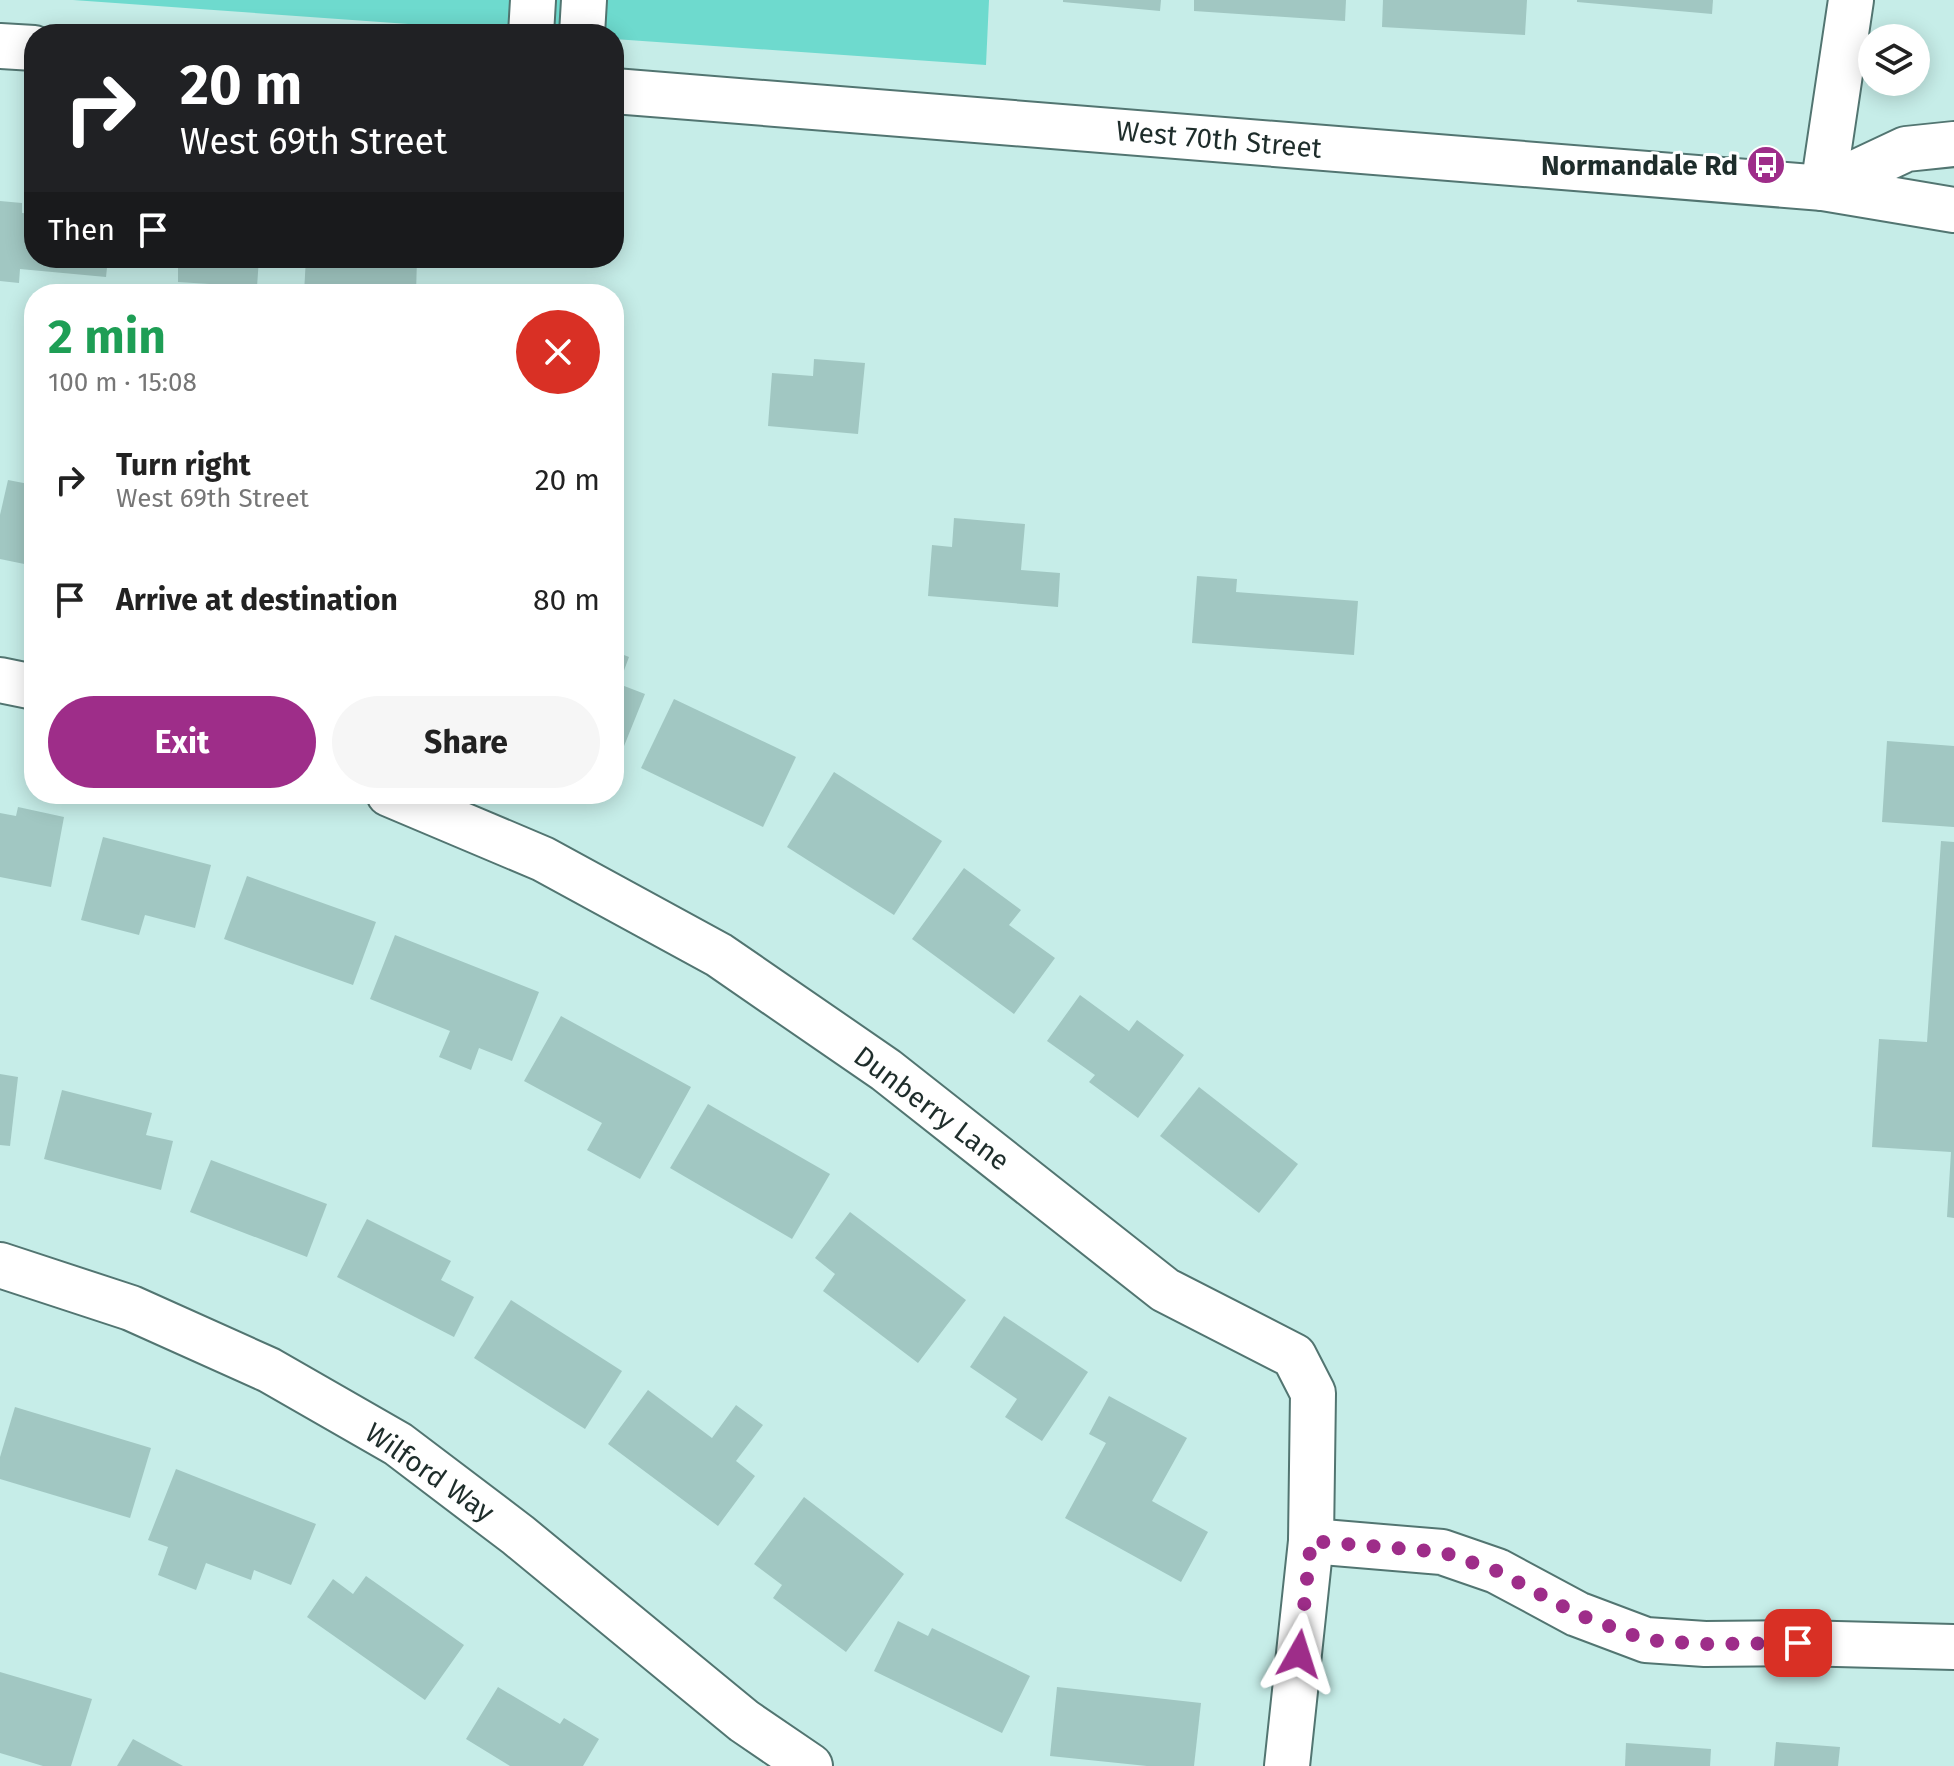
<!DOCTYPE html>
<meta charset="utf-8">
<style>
:root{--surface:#fff;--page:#f6f6f6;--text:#222;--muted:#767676;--accent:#9e2d89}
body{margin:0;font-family:"Fira Sans",sans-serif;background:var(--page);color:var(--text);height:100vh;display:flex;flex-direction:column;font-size:30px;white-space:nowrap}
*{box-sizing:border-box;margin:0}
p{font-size:26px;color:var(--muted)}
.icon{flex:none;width:44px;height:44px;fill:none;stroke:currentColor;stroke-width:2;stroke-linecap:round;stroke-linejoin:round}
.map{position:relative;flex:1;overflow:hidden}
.drawer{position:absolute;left:24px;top:284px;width:600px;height:520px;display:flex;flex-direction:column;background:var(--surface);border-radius:32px;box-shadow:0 4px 20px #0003}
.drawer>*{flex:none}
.hud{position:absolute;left:24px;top:24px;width:600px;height:244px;border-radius:32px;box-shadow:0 4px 20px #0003;background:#202124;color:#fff;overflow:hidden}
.buttons{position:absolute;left:1858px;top:24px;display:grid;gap:16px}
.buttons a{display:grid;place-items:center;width:72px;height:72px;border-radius:50%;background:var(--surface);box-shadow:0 4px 20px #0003;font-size:40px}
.pin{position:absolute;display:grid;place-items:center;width:68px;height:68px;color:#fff;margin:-34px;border-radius:16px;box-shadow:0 4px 12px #0006}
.me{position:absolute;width:88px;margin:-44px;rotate:6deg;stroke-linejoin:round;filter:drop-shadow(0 0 6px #0008)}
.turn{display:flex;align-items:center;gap:28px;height:168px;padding:0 24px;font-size:36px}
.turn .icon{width:104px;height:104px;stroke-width:2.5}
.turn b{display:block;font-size:56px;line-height:68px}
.then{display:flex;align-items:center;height:76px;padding:0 24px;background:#0003;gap:16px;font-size:30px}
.round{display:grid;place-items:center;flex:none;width:84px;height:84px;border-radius:42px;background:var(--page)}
.overview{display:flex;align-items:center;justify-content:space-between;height:136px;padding:0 24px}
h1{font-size:48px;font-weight:700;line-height:60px;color:#1e9e55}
.cta{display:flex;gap:16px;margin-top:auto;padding:16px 24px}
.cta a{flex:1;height:92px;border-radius:48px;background:var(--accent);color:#fff;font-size:32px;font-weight:700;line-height:92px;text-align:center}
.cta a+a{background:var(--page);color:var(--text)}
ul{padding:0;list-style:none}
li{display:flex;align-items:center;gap:24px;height:120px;padding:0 24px}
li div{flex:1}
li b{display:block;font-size:30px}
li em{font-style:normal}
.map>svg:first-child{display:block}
.green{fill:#6edace}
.building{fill:#a1c7c2}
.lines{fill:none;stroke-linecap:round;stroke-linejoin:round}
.minor-casing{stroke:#527571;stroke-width:48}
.minor{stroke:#fff;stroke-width:44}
.route{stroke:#9e2d89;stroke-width:14;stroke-dasharray:0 25.2}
.labels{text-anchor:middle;stroke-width:6;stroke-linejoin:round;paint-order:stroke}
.street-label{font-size:28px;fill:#1e2d2b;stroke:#fff}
.poi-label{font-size:28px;font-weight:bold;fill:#1e2d2b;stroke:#fff;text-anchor:end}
</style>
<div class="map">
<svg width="1954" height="1766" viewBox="0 0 1954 1766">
<rect width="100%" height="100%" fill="#c6ede8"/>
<!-- green -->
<path class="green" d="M73,0H989L986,65L614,39V34H548Z"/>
<!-- building -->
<g class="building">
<path d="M1063,0H1161L1160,11L1063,2Z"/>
<path d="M1194,0H1346L1345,21L1194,11Z"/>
<path d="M1383,0H1527L1525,35L1382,27Z"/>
<path d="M1577,0H1713L1712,14L1577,2Z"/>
<path d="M0,201L22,203V213L34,214V258H108L106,277L20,269L19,283L0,281Z"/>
<path d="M138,258H259L257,287L178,282V267L138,265Z"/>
<path d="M306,258H417L416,294L304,293Z"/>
<path d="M814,359L865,363L858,434L768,426L772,373L813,376Z"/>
<path d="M8,480L34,485V566L0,559V515Z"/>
<path d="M954,518L1025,524L1021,570L1060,573L1058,607L928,596L932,545L952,547Z"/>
<path d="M1197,576L1237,579L1236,592L1358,601L1354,655L1192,643Z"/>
<path d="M614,651L629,657L619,684L645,694L618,761L614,759Z"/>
<path d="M674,699L796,757L763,827L641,768Z"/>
<path d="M1887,741L1954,746V827L1882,822Z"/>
<path d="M834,772L942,841L894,915L787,847Z"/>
<path d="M18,807L64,817L51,887L0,877V813L16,816Z"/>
<path d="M103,837L211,865L195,928L145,915L139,935L81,920Z"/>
<path d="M1941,841L1954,842V1218L1947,1217L1951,1152L1872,1147L1879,1039L1927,1042Z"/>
<path d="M964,868L1021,910L1009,925L1055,958L1014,1014L912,939Z"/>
<path d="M247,876L376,922L353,985L224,939Z"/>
<path d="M395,935L539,992L512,1061L479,1048L471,1070L439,1057L450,1031L370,999Z"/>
<path d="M1080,995L1129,1031L1137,1020L1184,1055L1138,1118L1089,1082L1095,1075L1047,1041Z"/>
<path d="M561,1016L691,1087L640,1179L587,1150L602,1123L524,1081Z"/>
<path d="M0,1074L18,1077L10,1146L0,1145Z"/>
<path d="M1199,1087L1298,1164L1259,1213L1160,1136Z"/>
<path d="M62,1090L152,1113L146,1135L173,1141L161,1190L44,1159Z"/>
<path d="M708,1104L830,1174L792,1239L670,1168Z"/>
<path d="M211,1160L327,1204L307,1257L190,1212Z"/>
<path d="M850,1212L966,1300L918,1363L823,1291L835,1274L815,1258Z"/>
<path d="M367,1219L451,1261L441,1280L474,1297L454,1337L337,1277Z"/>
<path d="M511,1300L622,1371L585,1429L474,1358Z"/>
<path d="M1004,1316L1088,1372L1042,1441L1005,1417L1017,1399L970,1367Z"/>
<path d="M648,1390L712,1438L736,1405L763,1425L736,1461L755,1476L718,1526L608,1444Z"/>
<path d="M1109,1396L1187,1438L1152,1501L1208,1532L1181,1582L1065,1518L1106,1443L1089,1434Z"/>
<path d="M15,1407L151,1448L130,1518L0,1479V1457Z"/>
<path d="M176,1469L316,1524L291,1585L254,1570L251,1580L206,1563L196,1590L158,1575L168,1547L148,1540Z"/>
<path d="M804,1497L904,1574L846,1652L773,1598L782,1585L754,1564Z"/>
<path d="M366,1576L464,1645L425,1700L307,1617L333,1579L353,1594Z"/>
<path d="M898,1621L928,1636L932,1628L1030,1676L1002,1733L874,1671Z"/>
<path d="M0,1672L92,1699L71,1766H43L0,1753Z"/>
<path d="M498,1687L560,1724L564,1718L599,1739L583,1766H510L466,1739Z"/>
<path d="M1057,1687L1201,1703L1194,1766H1147L1050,1756Z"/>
<path d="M133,1739L183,1766H117Z"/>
<path d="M1776,1742L1840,1747L1838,1766H1774Z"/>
<path d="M1626,1743L1711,1749L1710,1766H1625Z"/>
</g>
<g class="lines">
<defs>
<g id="minor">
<path d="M531,34L533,0"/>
<path d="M582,34L584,0"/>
<path d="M0,46L34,48"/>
<path d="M614,91L1823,188L1954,210"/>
<path d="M1823,188L1851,0"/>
<path d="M1823,188L1906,149L1954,144"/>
<path d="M0,680L34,687"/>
<path d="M389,794L543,859L719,955L886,1070L1165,1290L1294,1356L1313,1393L1311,1541L1287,1766"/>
<path d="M0,1265L131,1308L269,1370L398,1444L518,1535L744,1721L810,1766"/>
<path d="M1311,1541L1442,1552L1497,1571L1577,1614L1646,1640L1705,1644L1798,1643L1954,1647"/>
</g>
</defs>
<!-- minor casing -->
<use href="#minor" class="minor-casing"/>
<!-- minor -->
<use href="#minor" class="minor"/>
</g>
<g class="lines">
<!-- route -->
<path class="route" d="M1299,1654L1311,1541L1442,1552L1497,1571L1577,1614L1646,1640L1705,1644L1798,1643"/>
</g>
<!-- icons -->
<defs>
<symbol id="bus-disc" viewBox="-11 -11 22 22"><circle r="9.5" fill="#9e2d89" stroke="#fff"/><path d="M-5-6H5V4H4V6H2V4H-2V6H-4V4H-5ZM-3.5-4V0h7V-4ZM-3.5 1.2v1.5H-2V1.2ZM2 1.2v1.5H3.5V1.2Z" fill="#fff"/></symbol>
</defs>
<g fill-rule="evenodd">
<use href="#bus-disc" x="1744" y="143" width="44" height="44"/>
</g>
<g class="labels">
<!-- street labels -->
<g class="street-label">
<text transform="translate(1219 139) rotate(5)" y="10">West 70th Street</text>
<text transform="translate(932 1108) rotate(37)" y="10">Dunberry Lane</text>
<text transform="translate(430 1472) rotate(35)" y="10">Wilford Way</text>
</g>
<!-- poi labels -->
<g class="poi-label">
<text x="1738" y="175">Normandale Rd</text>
</g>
</g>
</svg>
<div class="buttons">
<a><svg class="icon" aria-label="layers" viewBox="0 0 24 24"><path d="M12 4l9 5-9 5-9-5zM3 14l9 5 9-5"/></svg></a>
</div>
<div class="pin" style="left:1798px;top:1643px;background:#d93025"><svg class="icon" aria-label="arrive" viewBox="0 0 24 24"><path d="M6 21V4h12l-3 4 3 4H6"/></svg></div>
<svg class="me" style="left:1299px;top:1654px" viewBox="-20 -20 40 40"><path d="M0-17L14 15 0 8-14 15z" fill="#9e2d89" stroke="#fff" stroke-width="4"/></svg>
<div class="hud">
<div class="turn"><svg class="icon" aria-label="right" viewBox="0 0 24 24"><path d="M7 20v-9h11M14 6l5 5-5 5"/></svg><div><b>20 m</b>West 69th Street</div></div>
<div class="then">Then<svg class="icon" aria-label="arrive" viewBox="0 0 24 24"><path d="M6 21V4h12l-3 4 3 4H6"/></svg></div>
</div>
<section class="drawer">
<div class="overview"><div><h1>2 min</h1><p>100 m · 15:08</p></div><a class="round" style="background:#d93025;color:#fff"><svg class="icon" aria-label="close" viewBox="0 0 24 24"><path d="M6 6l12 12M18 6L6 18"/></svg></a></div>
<ul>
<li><svg class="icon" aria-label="right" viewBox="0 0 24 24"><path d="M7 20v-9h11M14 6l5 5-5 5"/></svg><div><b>Turn right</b><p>West 69th Street</p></div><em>20 m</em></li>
<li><svg class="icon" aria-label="arrive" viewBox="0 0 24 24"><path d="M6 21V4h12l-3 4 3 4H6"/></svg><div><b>Arrive at destination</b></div><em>80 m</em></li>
</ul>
<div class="cta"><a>Exit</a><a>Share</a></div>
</section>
</div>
